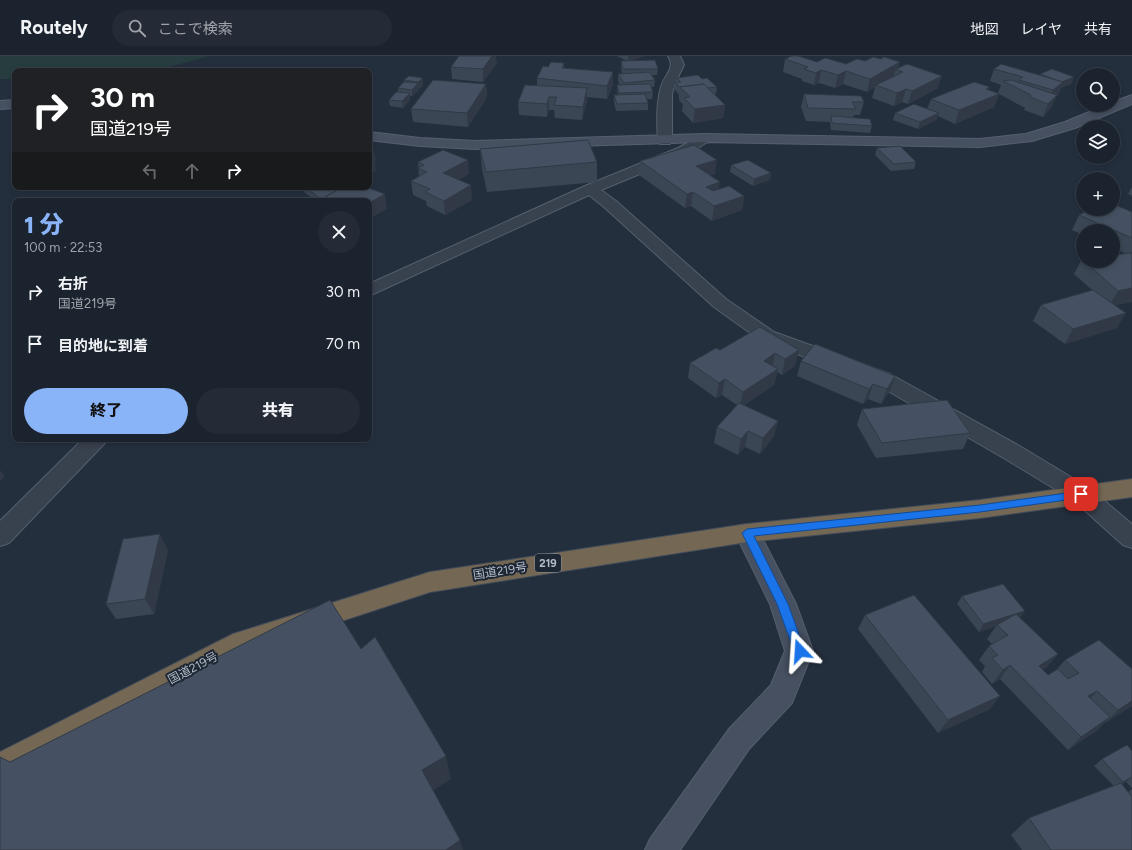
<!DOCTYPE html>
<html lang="ja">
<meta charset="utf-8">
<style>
:root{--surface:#1b232e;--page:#242b36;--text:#f1f3f6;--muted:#a0a4aa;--line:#39404a;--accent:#8ab4f8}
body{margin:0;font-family:Figtree,"Noto Sans JP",sans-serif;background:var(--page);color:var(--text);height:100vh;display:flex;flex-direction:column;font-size:15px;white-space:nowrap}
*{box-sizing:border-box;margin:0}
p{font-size:13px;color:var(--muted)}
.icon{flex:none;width:22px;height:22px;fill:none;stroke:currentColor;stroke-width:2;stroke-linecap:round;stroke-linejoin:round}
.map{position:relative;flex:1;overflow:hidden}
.drawer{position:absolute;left:12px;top:142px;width:360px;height:244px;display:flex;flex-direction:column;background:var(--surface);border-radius:8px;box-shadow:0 2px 6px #0003,0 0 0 1px var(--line)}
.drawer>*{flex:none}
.banner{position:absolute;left:12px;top:12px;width:360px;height:122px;border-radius:8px;box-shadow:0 2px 6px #0003,0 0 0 1px var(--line);background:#202124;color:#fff;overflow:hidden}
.buttons{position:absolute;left:1076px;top:12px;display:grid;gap:8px}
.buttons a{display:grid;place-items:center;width:44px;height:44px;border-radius:50%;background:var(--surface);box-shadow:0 2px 6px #0003,0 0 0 1px var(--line);font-size:20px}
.pin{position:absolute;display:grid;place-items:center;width:34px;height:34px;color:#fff;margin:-17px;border-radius:8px;box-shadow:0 2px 6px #0006}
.me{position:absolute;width:44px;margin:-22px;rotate:340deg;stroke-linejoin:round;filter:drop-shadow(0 0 3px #0008)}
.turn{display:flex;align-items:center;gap:14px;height:84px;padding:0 12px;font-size:18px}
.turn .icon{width:52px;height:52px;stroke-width:2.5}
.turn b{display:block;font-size:28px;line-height:34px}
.lanes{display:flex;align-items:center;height:38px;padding:0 12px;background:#0003;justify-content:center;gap:20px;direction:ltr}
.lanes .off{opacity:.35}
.round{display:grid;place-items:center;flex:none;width:42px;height:42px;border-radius:21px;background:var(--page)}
.summary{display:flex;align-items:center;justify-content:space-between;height:68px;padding:0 12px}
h1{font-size:24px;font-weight:800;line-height:30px;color:var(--accent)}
.cta{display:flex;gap:8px;margin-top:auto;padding:8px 12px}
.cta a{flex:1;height:46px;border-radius:24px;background:var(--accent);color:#111;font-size:16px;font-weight:800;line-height:46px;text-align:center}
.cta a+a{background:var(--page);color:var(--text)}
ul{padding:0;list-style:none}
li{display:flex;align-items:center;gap:12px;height:52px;padding:0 12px}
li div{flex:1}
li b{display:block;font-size:15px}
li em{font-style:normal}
header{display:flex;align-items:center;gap:24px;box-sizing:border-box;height:56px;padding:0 20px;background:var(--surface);border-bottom:1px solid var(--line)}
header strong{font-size:19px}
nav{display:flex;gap:22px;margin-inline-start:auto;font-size:14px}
.search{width:280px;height:36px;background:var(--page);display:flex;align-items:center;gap:10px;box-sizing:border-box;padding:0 14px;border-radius:22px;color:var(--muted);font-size:15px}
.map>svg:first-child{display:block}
.green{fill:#263c3f}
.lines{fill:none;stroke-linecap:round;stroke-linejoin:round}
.street-casing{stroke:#565f6c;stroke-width:2}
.secondary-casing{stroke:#565f6c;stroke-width:2}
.highway-casing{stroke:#434c59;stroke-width:2}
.street{fill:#38414e;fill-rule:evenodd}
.secondary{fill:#465061;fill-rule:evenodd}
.highway{fill:#746855;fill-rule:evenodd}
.wall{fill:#3b4654}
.shaded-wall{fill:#303945}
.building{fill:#455162;stroke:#303945}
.route{fill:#1a73e8;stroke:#114b97}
.labels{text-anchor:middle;stroke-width:4;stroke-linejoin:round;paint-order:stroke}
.shield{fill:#1d2633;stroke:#878f9c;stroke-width:1}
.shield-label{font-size:11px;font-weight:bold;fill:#b4bcc9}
.street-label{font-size:12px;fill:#b4bcc9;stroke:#1d2633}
</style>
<header>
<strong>Routely</strong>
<div class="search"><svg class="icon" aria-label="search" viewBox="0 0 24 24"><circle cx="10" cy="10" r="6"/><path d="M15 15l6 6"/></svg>ここで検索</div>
<nav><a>地図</a><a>レイヤ</a><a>共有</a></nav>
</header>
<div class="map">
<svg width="1132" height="794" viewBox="0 0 1132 794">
<rect width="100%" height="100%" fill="#242f3e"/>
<!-- green -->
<path class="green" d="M0,0H209L155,15H15V23H0Z"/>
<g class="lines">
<defs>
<g id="street">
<path d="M668,0H680L684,9L675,27L672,38V85L670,88H660L658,85C657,67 656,48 661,31C664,19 676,13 668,0Z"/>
<path d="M704,78L709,79L711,82L709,85L688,98L601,134L616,145L726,243L774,276L890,318L1023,392L1089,432L1132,468V492L1123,489L1073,444L1007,404L876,328L760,284L714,251L604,151L589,139L369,240V228L585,130L678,92Z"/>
<path d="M83,383H107L104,388L9,487L0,490V465Z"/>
</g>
<g id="secondary">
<path d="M1132,39V48L1075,72L1032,85L980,91L704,86L475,93L420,90L369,84V76L420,82L475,85L704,78L980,83L1026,78L1065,66L1106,49H1113V46Z"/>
<path d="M15,44V52L0,53V45Z"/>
<path d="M747,468L756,470L796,548L813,595L792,647L749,693L680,794H645L650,783L729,673L771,629L785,595L770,548L735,477L738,470Z"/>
</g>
<path id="highway" d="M1132,423V441L980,462L747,486L430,536L250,595L0,727V696L233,578L430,516L747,468L980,444Z"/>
</defs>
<!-- street casing -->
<use href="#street" class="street-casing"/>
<!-- secondary casing -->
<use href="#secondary" class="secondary-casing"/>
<!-- highway casing -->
<use href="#highway" class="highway-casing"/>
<!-- street -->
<use href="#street" class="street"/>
<!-- secondary -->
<use href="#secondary" class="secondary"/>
<!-- highway -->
<use href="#highway" class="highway"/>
</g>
<!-- wall -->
<g class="wall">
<path d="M617,0H644L630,5L658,13L657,19H652L655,24L654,31H651L653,36L652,43H647L648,47V54L616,55L614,46V39H618L617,35V29H620L618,25V18H622L621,11V5H627Z"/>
<path d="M785,3L846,8L865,5L899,12L938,32L908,48L902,46L894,50L872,42L875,31L867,36L843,28L835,32L819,27L814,29L802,25V23L783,16Z"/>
<path d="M497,7L483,26L452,23L451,11Z"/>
<path d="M564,7V12L613,16V29L607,43L587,41V45L582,64L555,62L554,54H549L547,61L519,59L518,46L537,29V22L548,11Z"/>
<path d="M994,13L1039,19L1040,18L1074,21L1071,28L1061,32L1058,39L1056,41L1051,52L1043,61L1024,54L1025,52L999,38L994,51L955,68L938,60L936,64L918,73L893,64L895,57L927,53L931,43L989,34L998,37L1001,29L990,25Z"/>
<path d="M409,20L423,29L419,33H418L419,34L412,40H410V44L403,52L390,50L389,44L398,36V32L404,26V24Z"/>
<path d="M677,22L702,23L717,31L716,38H714L725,49L723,62L693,67L682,55L683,49L679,44V39L674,33L675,26H677Z"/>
<path d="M486,28L487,41L468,71L413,66L411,53Z"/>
<path d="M804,38L864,46L860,59H854L853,62L872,70L870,77L831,74L830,66L806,65L801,51Z"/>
<path d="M877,92L916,106L914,113L891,115L875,99Z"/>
<path d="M480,93L597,106V126L487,136L482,113Z"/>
<path d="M640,105L715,118L710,119L719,133L744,140L742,154L712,165L691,150L685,152L639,119Z"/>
<path d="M418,106L469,118L458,124L472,144L445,159L427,150L426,145L413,139L411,125L419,120Z"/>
<path d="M731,109L771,117L770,124L753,130L730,116Z"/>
<path d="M303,131H366L387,153L369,145H316L304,136Z"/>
<path d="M1132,131V140L1128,138Z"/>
<path d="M1132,156V246L1115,249L1117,272L1065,288L1033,265L1041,249L1092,234L1074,218L1082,203H1083V205H1113L1125,197L1113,192V175H1083V179L1072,174L1079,159Z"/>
<path d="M760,271L795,310L782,319L777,316L774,329L744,349L778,365L774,380L760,398L745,391L738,399L714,387L717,371L737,349L722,339L716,342L688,322L690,307L720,294Z"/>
<path d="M801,305L895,320L890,335L881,348L868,343L863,348L797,320Z"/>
<path d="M862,353L970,377L963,393L876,402L857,369Z"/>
<path d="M168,494L154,558L116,563L106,548Z"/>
<path d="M962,540L1020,562L1058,598L1046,612L1043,614L1048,619L1056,614L1065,604L1132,650L1104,667L1096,675L1068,694L1000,623L992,628L982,616L985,610L979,604L989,590L992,588L987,583L996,570L979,576L957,548Z"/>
<path d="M865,559L990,653L938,677L858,573Z"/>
<path d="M1132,695V732L1126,726L1122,728L1128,736L1132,733V794H1022L1011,779L1029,762L1114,730L1094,710L1102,703Z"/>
</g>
<!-- shaded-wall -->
<g class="shaded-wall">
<path d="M492,0H496L497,7L483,26V13Z"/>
<path d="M628,0H644L628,5Z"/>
<path d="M900,6L898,14L896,13L893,21L876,29L875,31L867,36L870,23Z"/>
<path d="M821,14L819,27L814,29L816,17Z"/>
<path d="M846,15L843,28L835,32L838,19Z"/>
<path d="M613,16V29L607,43V30Z"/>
<path d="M942,20L938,32L908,48L912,35Z"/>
<path d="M1074,21L1071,28L1061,32L1058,39L1056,41L1051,52L1043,61L1048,48L1047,47L1053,34L1061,26Z"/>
<path d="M423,22V29L419,33L418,26Z"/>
<path d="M418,27L419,34L412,40V34Z"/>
<path d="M486,28L487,41L468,71L467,57Z"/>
<path d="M990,31L985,43L999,38L994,51L955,68L959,54L986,33Z"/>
<path d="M587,32V45L582,64L583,51Z"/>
<path d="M906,33L902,46L894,50L897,37Z"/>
<path d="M410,37V44L403,52L402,45Z"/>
<path d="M549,41V54L547,61V48Z"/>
<path d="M725,49L723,62L693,67L695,53Z"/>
<path d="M939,57L936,64L918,73L920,66Z"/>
<path d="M373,90L376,104L375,105L376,108H375L376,115L369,119V93Z"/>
<path d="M468,104L469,118L444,131L443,117Z"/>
<path d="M717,104L715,118L694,124L696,110Z"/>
<path d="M771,117L770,124L753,130L754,123Z"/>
<path d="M720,126L718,140L706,131Z"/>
<path d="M471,129L472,144L445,159L444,145Z"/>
<path d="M336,131H348L337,137Z"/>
<path d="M693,136L691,150L685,152L687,138Z"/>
<path d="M385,138L387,153L369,163V147Z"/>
<path d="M744,140L742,154L712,165L714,150Z"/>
<path d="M325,142L326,145H322L321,143Z"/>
<path d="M1132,232V246L1109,250L1118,235Z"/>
<path d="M1126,257L1117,272L1065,288L1073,273Z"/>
<path d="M799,294L795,310L782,319L785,303Z"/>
<path d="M775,297L772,313L764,305Z"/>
<path d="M778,313L774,329L740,351L743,336Z"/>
<path d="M895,320L890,335L881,348L887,333Z"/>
<path d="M725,323L722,339L716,342L719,327Z"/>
<path d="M873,328L868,343L863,348L869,333Z"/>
<path d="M778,365L774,380L760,398L763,382Z"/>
<path d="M748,375L745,391L738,399L741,383Z"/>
<path d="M0,414L5,421L0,425Z"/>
<path d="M160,478L168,494L154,558L145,543Z"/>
<path d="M1025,555L1020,562L997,569L996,570L979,576L983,568Z"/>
<path d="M1058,598L1046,612L1028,624L1039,610Z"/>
<path d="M1010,609L1000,623L992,628L1003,614Z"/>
<path d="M1097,635L1084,649L1088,640Z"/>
<path d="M1000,640L990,653L938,677L948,664Z"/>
<path d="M1132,645V650L1104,668L1118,654Z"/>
<path d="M1110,661L1096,675L1068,694L1081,681Z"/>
<path d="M446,700L451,723L429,737L422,714Z"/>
<path d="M1132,721L1126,726L1115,732L1123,726Z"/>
<path d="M460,784L463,794H446Z"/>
</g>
<!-- building -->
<g class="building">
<path d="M459,0H492L483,13L451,11Z"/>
<path d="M792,0H798L817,6L825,2L846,8L857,3L865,5L873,1L881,3L884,1L900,6L870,23L846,15L838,19L821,14L816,17L804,13L808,11L785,3Z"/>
<path d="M655,4L658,13H623L621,5Z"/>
<path d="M551,6L564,7L562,12L613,16L607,30L537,22L543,10L548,11Z"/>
<path d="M907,8L942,20L912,35L906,33L897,37L876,29L903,16L896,13Z"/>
<path d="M1001,8L1063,26L1053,34L1019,24L1023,21L994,13Z"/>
<path d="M1052,13L1074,21L1062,26L1040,18Z"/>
<path d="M649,16L655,24L624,27L618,18Z"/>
<path d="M698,19L702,23L707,22L717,31L707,32L704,28L680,31V32L675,26H681L677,22Z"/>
<path d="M409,20L423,22L418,26L404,24Z"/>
<path d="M433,24L486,28L467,57L411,53Z"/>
<path d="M1011,24L1057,39L1048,48L1030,41L1031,39L1003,25Z"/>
<path d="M404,26L418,27L412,34L398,32Z"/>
<path d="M974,26L990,31L986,33L999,38L959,54L931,43Z"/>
<path d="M650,28L653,36L619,37L617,29Z"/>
<path d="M704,28L725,49L695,53L684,42L690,41L680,31Z"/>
<path d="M525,29L587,32L583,51L554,49L557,41H549L547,48L518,46Z"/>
<path d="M396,36L410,37L402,45L389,44Z"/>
<path d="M645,38L648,47L617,48L614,39Z"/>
<path d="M804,38L861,40L864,46H852L856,53L808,52Z"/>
<path d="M914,48L939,57L920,66L895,57Z"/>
<path d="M831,60L870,63L872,70L832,67Z"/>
<path d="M588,84L597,106L486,116L480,93Z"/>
<path d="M369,89L373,90L369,93L373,94L369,96Z"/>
<path d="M694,89L717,104L696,110L720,126L706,131L713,135L729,130L744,140L714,150L693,136L687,138L640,105Z"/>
<path d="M900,90L916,106L894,108L877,92Z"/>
<path d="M443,94L468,104L443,117L471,129L444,145L425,136L430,133L411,125L427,116L418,112L424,109L418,106Z"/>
<path d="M369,100L374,101L369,104Z"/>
<path d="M748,104L771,117L754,123L731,109Z"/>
<path d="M305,131H325L330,135L338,132L340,133L325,141H326L321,143Z"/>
<path d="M343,131H366L385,138L369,147V145H335L325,141Z"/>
<path d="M1113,148L1132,156V182L1079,159L1090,153H1113Z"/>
<path d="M1132,197V232L1118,235L1084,205H1113V199Z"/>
<path d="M1093,234L1126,257L1073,273L1041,249Z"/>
<path d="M760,271L799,294L785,303L775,297L764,305L778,313L743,336L725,323L719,327L690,307L716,292L720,294Z"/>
<path d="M815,288L895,320L887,333L873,328L869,333L801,305Z"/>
<path d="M947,344L970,377L882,387L862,353Z"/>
<path d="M739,347L778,365L763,382L748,375L741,383L717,371Z"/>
<path d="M160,478L145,543L106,548L123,483Z"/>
<path d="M1003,528L1025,555L983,568L962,540Z"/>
<path d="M914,539L1000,640L948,664L865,559Z"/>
<path d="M330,544L361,593L375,581L446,700L422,714L460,784L446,794H0V701L10,706Z"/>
<path d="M1016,558L1058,598L1039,610L1048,619L1058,613L1068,623L1079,617L1065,604L1099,584L1132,613V645L1118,654L1097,635L1088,640L1110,661L1081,681L1010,609L1003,614L992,602L998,599L989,590L1008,579L997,569Z"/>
<path d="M1127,689L1132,695V721L1123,726L1102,703Z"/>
<path d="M1121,727L1132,741V794H1051L1029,762Z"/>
</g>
<!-- route -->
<path class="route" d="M1081,435L1086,438L1081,442L980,456L754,480L788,548L805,595L803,599L800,600L796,599L794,595L777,548L742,477L747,473L980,449Z"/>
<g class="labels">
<!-- shield labels -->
<rect class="shield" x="535" y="498" width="26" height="18" rx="3"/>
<g class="shield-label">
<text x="548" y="511">219</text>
</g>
<!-- street labels -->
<g class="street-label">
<text transform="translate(500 515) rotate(-9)" y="4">国道219号</text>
<text transform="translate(193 612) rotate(-28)" y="4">国道219号</text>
</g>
</g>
</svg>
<div class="buttons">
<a><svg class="icon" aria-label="search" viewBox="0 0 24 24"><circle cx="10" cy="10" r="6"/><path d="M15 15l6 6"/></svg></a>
<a><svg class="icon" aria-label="layers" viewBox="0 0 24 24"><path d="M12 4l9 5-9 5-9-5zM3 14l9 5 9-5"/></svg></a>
<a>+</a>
<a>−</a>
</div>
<div class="pin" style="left:1081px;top:438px;background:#d93025"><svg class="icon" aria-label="arrive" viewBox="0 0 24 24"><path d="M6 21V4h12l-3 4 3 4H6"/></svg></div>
<svg class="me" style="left:800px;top:595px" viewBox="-20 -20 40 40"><path d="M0-17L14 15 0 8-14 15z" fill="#1a73e8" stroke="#fff" stroke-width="4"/></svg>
<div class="banner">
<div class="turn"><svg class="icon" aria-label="right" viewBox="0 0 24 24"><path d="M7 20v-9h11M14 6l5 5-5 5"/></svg><div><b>30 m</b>国道219号</div></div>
<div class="lanes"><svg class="icon off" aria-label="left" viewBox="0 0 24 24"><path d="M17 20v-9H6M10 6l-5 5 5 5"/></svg><svg class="icon off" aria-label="ahead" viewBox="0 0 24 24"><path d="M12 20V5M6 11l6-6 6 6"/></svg><svg class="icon" aria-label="right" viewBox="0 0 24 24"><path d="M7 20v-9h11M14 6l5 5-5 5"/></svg></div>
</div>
<section class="drawer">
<div class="summary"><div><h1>1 分</h1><p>100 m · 22:53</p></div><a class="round"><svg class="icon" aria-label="close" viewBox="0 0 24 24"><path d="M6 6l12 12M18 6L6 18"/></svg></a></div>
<ul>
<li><svg class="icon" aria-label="right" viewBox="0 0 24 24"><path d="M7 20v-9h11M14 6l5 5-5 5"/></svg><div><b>右折</b><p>国道219号</p></div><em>30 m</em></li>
<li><svg class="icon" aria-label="arrive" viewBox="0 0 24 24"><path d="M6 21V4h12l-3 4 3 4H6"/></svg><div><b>目的地に到着</b></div><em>70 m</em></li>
</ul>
<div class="cta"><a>終了</a><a>共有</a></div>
</section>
</div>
